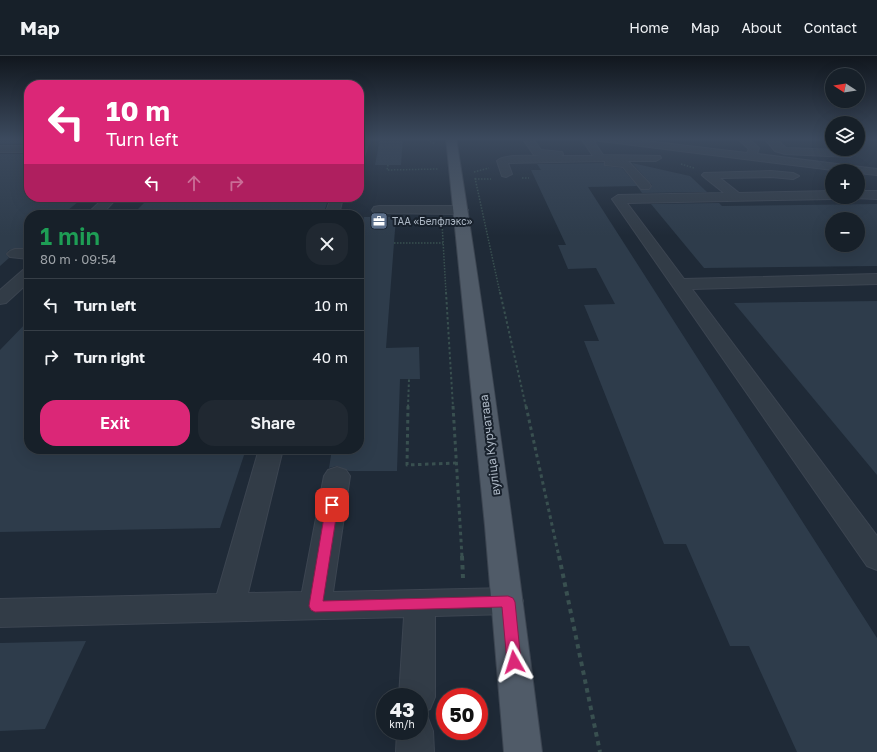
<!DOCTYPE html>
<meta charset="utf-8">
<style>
:root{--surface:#172029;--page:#202831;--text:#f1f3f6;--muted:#9ea3a8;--line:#363e46;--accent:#db2777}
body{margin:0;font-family:"Golos Text",sans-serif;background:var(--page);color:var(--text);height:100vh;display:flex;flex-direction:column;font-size:15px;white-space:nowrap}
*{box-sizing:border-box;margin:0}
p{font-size:13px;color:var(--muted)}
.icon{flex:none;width:22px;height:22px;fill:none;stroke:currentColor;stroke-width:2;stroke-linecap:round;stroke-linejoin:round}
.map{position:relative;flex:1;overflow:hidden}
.drawer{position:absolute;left:24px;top:154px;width:340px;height:244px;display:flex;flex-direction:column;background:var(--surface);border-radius:16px;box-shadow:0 4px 16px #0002,0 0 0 1px var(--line)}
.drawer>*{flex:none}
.top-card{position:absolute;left:24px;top:24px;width:340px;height:122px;border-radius:16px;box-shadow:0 4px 16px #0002,0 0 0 1px var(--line);background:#db2777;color:#fff;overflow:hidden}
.needle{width:26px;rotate:282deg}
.fabs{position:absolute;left:825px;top:12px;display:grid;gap:8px}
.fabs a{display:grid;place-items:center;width:40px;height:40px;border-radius:50%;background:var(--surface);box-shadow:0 4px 16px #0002,0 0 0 1px var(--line);font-size:20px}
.speed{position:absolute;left:376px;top:632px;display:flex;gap:8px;font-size:20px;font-weight:700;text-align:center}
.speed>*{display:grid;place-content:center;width:52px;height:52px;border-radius:50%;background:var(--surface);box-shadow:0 4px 16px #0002,0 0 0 1px var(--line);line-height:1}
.speed small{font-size:10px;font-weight:400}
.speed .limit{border:6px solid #d22;background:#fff;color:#111}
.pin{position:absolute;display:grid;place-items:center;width:34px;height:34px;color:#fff;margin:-17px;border-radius:8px;box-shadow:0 2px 6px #0006}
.me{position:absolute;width:44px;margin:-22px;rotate:354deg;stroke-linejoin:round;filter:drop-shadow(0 0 3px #0008)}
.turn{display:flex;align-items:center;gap:14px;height:84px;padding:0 16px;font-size:18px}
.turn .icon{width:52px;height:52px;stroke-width:2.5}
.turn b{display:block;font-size:28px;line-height:34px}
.lanes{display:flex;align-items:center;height:38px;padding:0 16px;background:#0003;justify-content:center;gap:20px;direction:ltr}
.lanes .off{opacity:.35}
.round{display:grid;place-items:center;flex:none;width:42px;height:42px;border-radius:16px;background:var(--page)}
.head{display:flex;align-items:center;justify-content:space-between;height:68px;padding:0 16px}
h1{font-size:24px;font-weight:600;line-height:30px;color:#1e9e55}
.primary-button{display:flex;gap:8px;margin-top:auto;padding:8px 16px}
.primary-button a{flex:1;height:46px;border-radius:16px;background:var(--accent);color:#fff;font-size:16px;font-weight:600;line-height:46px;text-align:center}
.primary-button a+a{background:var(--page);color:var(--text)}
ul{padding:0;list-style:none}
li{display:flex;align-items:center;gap:12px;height:52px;padding:0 16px;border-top:1px solid var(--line)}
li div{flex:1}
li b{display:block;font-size:15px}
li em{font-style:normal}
header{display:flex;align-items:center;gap:24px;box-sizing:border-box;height:56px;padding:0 20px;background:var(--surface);border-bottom:1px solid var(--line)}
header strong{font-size:19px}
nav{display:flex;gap:22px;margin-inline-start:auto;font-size:14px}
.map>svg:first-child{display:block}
.building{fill:#2e3c4b;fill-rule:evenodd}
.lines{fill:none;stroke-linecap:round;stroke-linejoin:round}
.minor-casing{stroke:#3c4551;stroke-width:2}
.major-casing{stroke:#3c4551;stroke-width:2}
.path-far3{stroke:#395050;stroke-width:1.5;stroke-dasharray:1.5 1.5;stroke-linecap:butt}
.path-far2{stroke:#395050;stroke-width:2;stroke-dasharray:2.5 2.5;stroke-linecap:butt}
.path-far1{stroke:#395050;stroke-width:3;stroke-dasharray:3.5 3.5;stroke-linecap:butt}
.path{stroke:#395050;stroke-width:4;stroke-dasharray:4.5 4.5;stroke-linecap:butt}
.minor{fill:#323c47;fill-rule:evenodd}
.major{fill:#505b68;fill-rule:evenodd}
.route{fill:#db2777;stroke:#8e194d}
.labels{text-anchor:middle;stroke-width:4;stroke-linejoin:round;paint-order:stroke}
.far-poi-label{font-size:10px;fill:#acb7c4;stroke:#18212c;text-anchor:start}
.street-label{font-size:12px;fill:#acb7c4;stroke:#18212c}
</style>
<header>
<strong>Map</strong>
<nav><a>Home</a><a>Map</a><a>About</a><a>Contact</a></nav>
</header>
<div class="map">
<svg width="877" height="696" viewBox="0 0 877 696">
<rect width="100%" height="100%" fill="#1f2a37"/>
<!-- building -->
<g class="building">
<path d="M380,82H403L401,109H375Z"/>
<rect x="0" y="84" width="29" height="4"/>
<path d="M0,98H29V141H84L62,159H29V186L23,192L9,194L6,198L9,202L0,210Z"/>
<path d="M604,107L605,110L622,112L641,134H649L652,129L632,107L690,120L707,136L642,137L637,130L588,131L877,582V696H797L749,590H730L686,488H664L584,285H599L584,249L615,248L596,212L568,213L558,189H566L531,114H541L537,108Z"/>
<path d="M150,141H329L323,159H132Z"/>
<path d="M719,147L722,150L877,148V210L704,212L651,148ZM832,163H858V189H832Z"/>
<path d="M364,161H396L386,292L419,291L420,323H400L397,415H349L337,410L329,412L332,393H359V191Z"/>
<path d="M877,245V419L734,247Z"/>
<path d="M29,264V393H246L220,472L0,476V294Z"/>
<path d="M86,585L45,673L0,675V587Z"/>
</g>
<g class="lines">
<defs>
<g id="minor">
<path d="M360,82H370L364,101L359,104Z"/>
<path d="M522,82H532L541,94L562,96L563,98L562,100H593L581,82H621L747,97L749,93L737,82H748L759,92L757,98L877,113V119L858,117V115H841L593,84L603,99L660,100L661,102L656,105H628L649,127L651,130L649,133H641L623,111L605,109V105L508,107L512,118L506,121L502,120L497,105C503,98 532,100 542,100L534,99Z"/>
<path d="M764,82H775L786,92L840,94L839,93H850L855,98L850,101L785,98L775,95Z"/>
<rect x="0" y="90" width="29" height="6"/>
<path d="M771,115L793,117L799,120L793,123L771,121L720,122L739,137L832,135V141H837L832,143L627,147L684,223L877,218V228L692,233L877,480V514L867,510L612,143L618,139L724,137L704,121L702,119L704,117Z"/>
<path d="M858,135H877V143L854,142L858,141Z"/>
<path d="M105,141H118L101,159H86Z"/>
<path d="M331,141H343L339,159H325Z"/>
<path d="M379,150H461L468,154L461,158L374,157L372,154L374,151Z"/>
<path d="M15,193H29V203L10,201L7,198L10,195Z"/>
<path d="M29,212V226L6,247L0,248V234L23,214Z"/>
<path d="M259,393H283L248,537L302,536L324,420L328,414L337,411L346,414L350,420L333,536L508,532L519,535L523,545L519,555L508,558L435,560V641L430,653L419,658V641H399L404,561L0,571V543L217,538Z"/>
<path d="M419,658L428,662L433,675L434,696H396L397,675H419Z"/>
</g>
<path id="major" d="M446,82H456C489,286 516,491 542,696H504L485,470Z"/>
</defs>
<!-- minor casing -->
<use href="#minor" class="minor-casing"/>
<!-- major casing -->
<use href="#major" class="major-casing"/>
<!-- path-far3 -->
<g class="path-far3">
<path d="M425,82L435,88"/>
<path d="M681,108L694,112"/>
<path d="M388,109L387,114L438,113"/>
<path d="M474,116L489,112"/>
<path d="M475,122L500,237"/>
<path d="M522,122H529"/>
<path d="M475,123H491"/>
<path d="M442,167L446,237"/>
<path d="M394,187H443"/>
</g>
<!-- path-far2 -->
<g class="path-far2">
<path d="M446,236L453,351"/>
<path d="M500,236L526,351"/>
<path d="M408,351L409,323"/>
</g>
<!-- path-far1 -->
<g class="path-far1">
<path d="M408,350L407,409L456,407"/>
<path d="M453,350L462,501"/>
<path d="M526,350L559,501"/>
</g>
<!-- path -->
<g class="path">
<path d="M462,500L463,522"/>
<path d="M559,500L600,696"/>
<path d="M444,651V672"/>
</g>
<!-- minor -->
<use href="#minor" class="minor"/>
<!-- major -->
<use href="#major" class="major"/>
</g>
<!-- sky -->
<linearGradient id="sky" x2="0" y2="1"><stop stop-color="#11171e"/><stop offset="0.46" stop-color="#3c4a5e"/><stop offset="1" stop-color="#3c4a5e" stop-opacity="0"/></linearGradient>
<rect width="877" height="180" fill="url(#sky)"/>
<!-- route -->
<path class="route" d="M332,445L338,449L323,545L508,540L513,542L515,546L521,606L519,610L514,612L509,610L507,606L502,551L315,556L311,554L309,550L326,449Z"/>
<!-- icons -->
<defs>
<symbol id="office-square" viewBox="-11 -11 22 22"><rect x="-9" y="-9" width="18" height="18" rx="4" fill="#5c6f8a" stroke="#18212c"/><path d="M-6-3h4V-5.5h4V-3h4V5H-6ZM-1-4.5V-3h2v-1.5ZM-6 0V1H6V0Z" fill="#fff"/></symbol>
</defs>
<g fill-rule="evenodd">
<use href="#office-square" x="369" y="155" width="20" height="20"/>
</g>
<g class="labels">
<!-- far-poi labels -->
<g class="far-poi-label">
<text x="392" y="169">ТАА «Белфлэкс»</text>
</g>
<!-- street labels -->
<g class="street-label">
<text transform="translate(490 389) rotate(-97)" y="4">вуліца Курчатава</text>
</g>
</g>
</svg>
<div class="fabs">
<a><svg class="needle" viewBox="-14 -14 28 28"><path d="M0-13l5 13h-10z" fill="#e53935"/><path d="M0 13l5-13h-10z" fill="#9ea3a8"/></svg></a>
<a><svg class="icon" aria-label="layers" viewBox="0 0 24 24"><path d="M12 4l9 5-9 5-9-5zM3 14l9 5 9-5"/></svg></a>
<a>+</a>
<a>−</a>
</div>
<div class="speed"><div>43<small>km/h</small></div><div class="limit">50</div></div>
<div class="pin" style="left:332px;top:449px;background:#d93025"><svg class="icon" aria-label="arrive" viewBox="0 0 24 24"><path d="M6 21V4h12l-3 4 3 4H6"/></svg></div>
<svg class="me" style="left:514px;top:606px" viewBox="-20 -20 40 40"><path d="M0-17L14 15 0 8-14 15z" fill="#db2777" stroke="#fff" stroke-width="4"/></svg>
<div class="top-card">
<div class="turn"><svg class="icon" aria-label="left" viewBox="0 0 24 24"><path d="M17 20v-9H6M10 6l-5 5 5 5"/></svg><div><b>10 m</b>Turn left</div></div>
<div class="lanes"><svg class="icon" aria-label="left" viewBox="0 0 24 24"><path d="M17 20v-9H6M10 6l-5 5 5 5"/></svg><svg class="icon off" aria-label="ahead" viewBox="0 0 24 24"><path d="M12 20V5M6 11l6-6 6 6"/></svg><svg class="icon off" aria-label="right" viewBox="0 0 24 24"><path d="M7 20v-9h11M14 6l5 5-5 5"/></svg></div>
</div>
<section class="drawer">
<div class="head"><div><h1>1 min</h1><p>80 m · 09:54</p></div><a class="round"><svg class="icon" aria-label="close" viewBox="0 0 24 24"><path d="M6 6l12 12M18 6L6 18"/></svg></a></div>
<ul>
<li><svg class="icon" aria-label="left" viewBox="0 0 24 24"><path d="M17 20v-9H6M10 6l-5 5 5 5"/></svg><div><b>Turn left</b></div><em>10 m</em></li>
<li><svg class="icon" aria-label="right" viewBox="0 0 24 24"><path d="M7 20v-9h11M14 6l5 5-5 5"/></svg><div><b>Turn right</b></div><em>40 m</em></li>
</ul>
<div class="primary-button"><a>Exit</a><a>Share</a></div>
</section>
</div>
